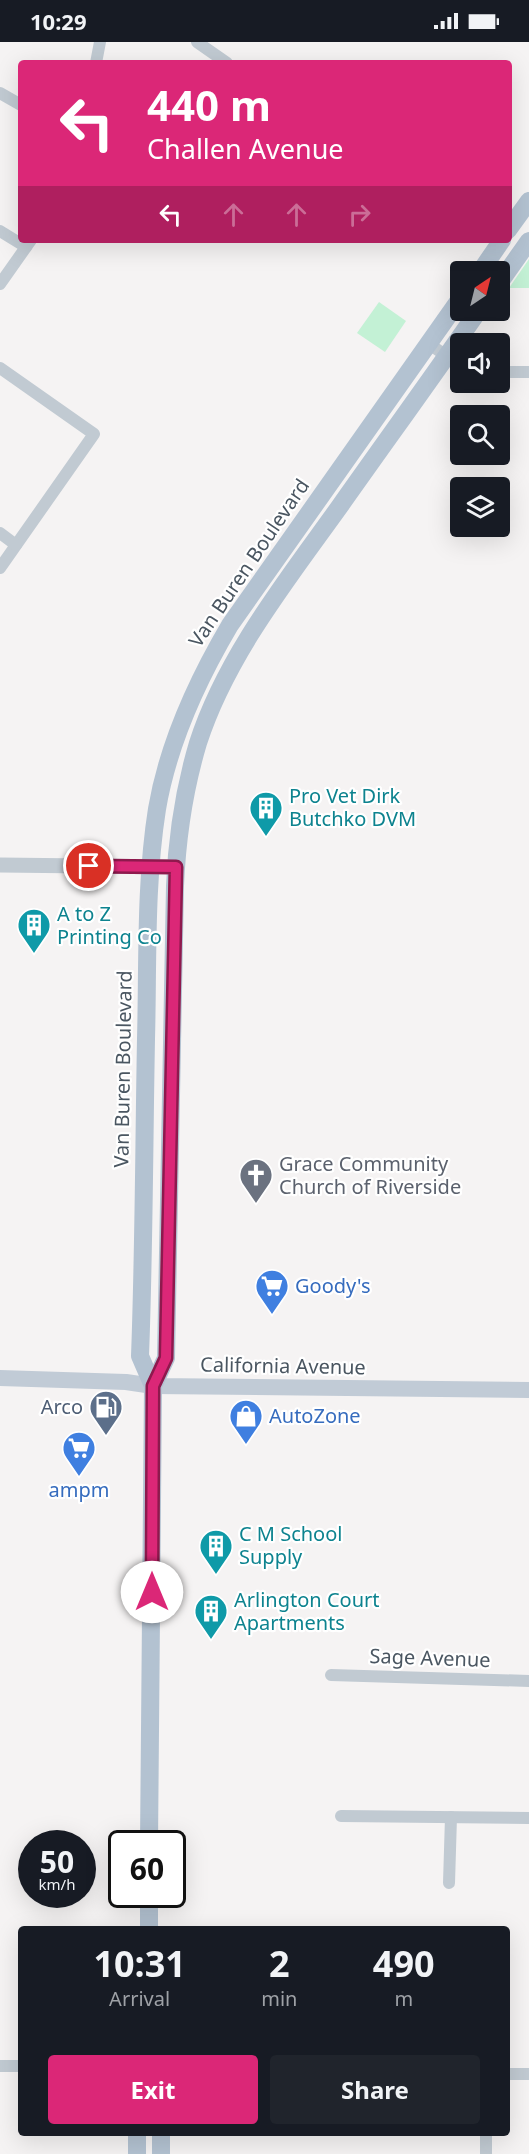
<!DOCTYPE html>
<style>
:root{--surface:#171b24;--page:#20242c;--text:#f1f3f6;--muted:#9ea1a6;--accent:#db2777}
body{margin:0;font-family:"Noto Sans",sans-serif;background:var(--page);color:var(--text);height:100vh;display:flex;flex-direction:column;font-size:22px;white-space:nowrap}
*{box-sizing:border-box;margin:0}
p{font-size:20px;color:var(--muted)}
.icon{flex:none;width:33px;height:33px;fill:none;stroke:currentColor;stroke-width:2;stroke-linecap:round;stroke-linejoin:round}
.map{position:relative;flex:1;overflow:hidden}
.sheet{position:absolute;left:18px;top:1884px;width:492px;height:210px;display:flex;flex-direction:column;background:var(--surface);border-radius:6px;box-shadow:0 6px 24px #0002}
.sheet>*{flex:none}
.top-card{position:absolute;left:18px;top:18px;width:494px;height:183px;border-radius:6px;box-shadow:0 6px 24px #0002;background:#db2777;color:#fff;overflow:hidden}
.needle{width:39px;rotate:35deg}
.buttons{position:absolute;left:450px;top:219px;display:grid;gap:12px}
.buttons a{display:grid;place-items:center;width:60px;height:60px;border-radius:6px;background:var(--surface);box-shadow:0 6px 24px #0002;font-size:30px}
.speed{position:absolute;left:18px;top:1788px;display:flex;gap:12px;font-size:30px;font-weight:700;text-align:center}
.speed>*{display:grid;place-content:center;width:78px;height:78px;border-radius:50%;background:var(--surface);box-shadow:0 6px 24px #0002;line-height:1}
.speed small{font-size:15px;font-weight:400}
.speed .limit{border:3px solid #111;border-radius:9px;background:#fff;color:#111}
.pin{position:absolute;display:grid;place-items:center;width:51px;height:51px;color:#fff;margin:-26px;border:3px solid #fff;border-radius:50%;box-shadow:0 2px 6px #0007}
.me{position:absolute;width:66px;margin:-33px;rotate:0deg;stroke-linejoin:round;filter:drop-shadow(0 0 4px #0008)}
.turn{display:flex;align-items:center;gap:21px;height:126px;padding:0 30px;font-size:27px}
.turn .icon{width:78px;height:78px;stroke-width:2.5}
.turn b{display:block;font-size:42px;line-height:51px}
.lanes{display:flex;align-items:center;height:57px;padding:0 30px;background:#0003;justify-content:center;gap:30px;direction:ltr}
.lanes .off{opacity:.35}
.eta{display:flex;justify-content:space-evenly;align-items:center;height:102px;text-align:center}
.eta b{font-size:36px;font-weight:700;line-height:42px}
.button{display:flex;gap:12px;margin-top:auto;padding:12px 30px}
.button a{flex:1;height:69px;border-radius:6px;background:var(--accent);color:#fff;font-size:24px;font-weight:700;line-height:69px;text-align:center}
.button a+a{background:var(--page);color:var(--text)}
.status{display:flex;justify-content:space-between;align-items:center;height:42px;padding:0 30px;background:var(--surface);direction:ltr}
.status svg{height:16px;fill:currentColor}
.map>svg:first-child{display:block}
.green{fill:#c3f1d5}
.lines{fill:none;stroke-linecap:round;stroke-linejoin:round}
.minor{stroke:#c1cad2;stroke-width:12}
.tertiary{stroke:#c1cad2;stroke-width:15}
.secondary{stroke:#c1cbd6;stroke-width:16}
.primary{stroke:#b3c2d1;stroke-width:18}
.route-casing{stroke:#8e194d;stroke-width:15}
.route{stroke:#db2777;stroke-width:10}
.labels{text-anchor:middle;stroke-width:4.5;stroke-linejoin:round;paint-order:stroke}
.street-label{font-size:20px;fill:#4a5661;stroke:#fff}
.culture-label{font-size:20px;fill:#0d838f;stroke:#fff;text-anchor:start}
.worship-label{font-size:20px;fill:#5b616d;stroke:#fff;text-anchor:start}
.shop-label{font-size:20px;fill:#366cbe;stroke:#fff;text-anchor:start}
.service-label{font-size:20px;fill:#4e5e75;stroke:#fff;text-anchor:end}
</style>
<div class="status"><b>10:29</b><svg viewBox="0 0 49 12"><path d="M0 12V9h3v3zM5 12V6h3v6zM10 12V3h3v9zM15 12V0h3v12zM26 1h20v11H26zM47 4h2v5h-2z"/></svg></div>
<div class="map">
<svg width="529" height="2112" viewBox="0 0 529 2112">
<rect width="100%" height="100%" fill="#f5f3f3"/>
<!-- green -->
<g class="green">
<path d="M529,217V246H509Z"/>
<path d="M379,260L406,279L385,310L357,291Z"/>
</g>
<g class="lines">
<!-- minor -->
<g class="minor">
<path d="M197,0L227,21"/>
<path d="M96,21L100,0"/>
<path d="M0,51L21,63"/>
<path d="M0,189L26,205"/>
<path d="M0,242L31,198"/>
<path d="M429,302L460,323"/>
<path d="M0,326L94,392L0,526"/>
<path d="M500,330H529"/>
<path d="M0,491L16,503"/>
<path d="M331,1633L529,1639"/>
<path d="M341,1774L529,1776"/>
<path d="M449,1841L451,1775"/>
<path d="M0,2024H21"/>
<path d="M507,2032H529"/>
<path d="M486,2112V2091"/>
</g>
<!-- tertiary -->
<path class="tertiary" d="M0,823L176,825"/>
<!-- secondary -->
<path class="secondary" d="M0,1336L126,1340L153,1344L529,1348"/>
<!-- primary -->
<g class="primary">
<path d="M508,188L529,159"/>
<path d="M480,230L502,198"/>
<path d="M500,240L529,199"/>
<path d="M153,1344L140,1314C144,1209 144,1103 146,997C148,921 145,843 157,767C168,702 197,639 230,583L460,257"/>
<path d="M149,1802L153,1344L166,1316L175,844C177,795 184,748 198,701C226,614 287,538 340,464C386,399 433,334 479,268"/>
<path d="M149,1887V1852"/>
<path d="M137,2091V2112"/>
<path d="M161,2091V2112"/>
</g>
</g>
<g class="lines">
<defs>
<path id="route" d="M89,824L176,825L166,1316L153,1344L152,1550"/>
</defs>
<!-- route casing -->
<use href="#route" class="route-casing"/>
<!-- route -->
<use href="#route" class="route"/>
</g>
<!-- icons -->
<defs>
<symbol id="building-pin" viewBox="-11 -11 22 30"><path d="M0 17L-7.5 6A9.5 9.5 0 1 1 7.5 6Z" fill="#0f9aa8" stroke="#fff"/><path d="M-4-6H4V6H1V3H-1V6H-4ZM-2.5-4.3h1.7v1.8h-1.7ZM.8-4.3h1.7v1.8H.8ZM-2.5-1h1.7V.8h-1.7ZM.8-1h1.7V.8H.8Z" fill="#fff"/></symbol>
<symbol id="church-pin" viewBox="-11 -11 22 30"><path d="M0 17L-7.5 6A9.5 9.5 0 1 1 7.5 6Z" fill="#6b7280" stroke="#fff"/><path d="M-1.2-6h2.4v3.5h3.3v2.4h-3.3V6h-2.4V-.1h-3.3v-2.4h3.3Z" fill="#fff"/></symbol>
<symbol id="supermarket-pin" viewBox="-11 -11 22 30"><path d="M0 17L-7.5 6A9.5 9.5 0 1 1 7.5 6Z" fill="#3f7fe0" stroke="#fff"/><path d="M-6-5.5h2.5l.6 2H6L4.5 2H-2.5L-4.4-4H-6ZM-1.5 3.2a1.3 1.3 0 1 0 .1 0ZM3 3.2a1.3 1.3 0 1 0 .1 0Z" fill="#fff"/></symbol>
<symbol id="fuel-pin" viewBox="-11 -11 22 30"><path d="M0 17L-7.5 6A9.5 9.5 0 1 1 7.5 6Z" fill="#5c6f8a" stroke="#fff"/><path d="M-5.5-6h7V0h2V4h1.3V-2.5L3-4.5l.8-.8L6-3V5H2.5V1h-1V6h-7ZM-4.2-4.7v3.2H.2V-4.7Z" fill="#fff"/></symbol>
<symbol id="shop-pin" viewBox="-11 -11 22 30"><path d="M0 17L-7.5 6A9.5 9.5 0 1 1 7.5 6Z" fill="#3f7fe0" stroke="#fff"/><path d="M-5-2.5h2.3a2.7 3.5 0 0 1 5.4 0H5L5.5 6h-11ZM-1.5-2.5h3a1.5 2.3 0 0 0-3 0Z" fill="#fff"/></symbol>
</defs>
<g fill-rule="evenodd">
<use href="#building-pin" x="247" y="747" width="38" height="52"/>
<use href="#building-pin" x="15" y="864" width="38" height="52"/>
<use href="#church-pin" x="237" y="1114" width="38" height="52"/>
<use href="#supermarket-pin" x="253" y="1225" width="38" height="52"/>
<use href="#fuel-pin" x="87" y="1346" width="38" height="52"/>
<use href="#shop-pin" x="227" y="1355" width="38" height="52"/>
<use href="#supermarket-pin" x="60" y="1387" width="38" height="52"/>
<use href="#building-pin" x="197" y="1485" width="38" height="52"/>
<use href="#building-pin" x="192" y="1550" width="38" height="52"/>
</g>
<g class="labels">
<!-- street labels -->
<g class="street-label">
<text transform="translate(249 521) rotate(-56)" y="7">Van Buren Boulevard</text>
<text transform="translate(123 1027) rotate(-89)" y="7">Van Buren Boulevard</text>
<text transform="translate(283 1324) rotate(1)" y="7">California Avenue</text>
<text transform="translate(430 1616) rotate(2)" y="7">Sage Avenue</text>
</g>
<!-- culture labels -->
<g class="culture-label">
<text x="289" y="761">Pro Vet Dirk<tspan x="289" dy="23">Butchko DVM</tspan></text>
<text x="57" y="879">A to Z<tspan x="57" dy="23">Printing Co</tspan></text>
<text x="239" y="1499">C M School<tspan x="239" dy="23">Supply</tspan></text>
<text x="234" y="1565">Arlington Court<tspan x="234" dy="23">Apartments</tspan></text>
</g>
<!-- worship labels -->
<g class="worship-label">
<text x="279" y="1129">Grace Community<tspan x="279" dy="23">Church of Riverside</tspan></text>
</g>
<!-- shop labels -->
<g class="shop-label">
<text x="295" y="1251">Goody's</text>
<text x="269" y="1381">AutoZone</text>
<text x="79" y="1455" text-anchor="middle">ampm</text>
</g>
<!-- service labels -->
<g class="service-label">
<text x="83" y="1372">Arco</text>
</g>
</g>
</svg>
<div class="buttons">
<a><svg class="needle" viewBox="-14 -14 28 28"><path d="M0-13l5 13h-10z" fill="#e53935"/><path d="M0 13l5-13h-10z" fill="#9ea1a6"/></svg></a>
<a><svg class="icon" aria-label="sound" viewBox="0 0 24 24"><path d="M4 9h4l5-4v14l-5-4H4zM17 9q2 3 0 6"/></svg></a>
<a><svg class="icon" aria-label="search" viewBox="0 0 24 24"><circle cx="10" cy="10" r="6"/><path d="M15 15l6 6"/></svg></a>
<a><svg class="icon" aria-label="layers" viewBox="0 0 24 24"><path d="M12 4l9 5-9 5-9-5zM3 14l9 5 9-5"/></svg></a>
</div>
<div class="speed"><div>50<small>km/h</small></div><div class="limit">60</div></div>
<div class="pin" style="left:89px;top:824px;background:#d93025"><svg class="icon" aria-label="arrive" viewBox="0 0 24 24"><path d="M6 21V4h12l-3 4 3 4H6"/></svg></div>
<svg class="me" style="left:152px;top:1550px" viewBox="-20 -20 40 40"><circle r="19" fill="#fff"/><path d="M0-13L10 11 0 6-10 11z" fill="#db2777"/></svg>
<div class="top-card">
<div class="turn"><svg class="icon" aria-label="left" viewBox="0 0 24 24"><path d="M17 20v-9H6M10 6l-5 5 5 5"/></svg><div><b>440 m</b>Challen Avenue</div></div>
<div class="lanes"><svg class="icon" aria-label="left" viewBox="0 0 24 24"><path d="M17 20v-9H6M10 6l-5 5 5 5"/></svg><svg class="icon off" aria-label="ahead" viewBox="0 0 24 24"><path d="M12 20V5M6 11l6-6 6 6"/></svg><svg class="icon off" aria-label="ahead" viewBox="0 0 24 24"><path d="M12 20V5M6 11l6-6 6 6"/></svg><svg class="icon off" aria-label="right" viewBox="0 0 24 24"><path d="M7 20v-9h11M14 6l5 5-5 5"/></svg></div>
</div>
<section class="sheet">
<div class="eta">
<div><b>10:31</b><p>Arrival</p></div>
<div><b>2</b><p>min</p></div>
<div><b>490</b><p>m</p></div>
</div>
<div class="button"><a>Exit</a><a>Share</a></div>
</section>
</div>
